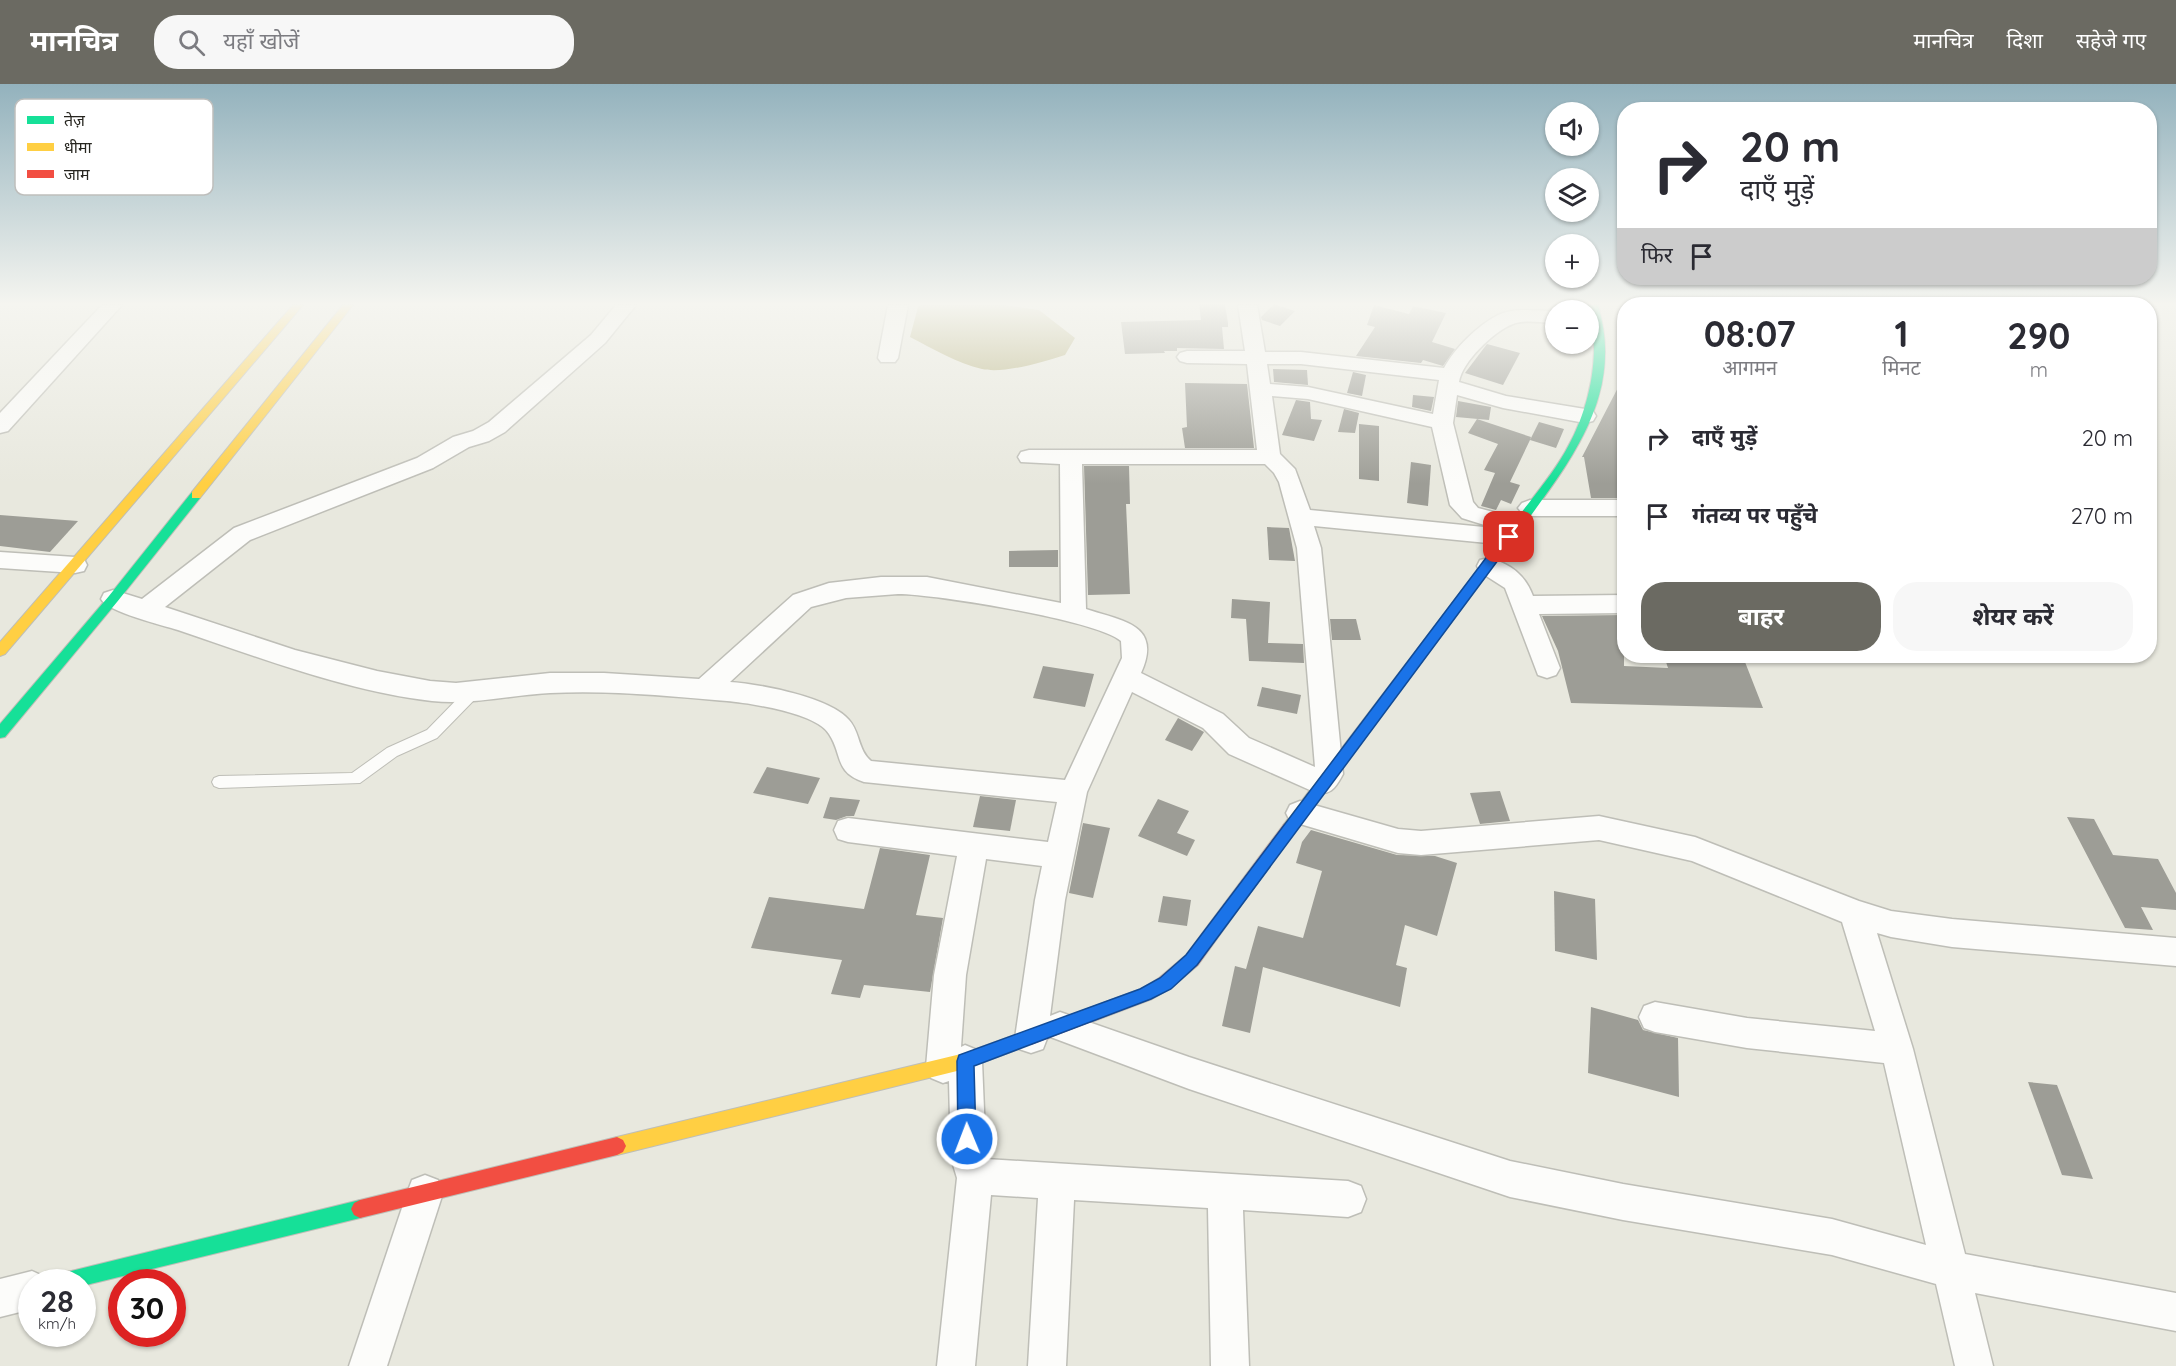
<!DOCTYPE html>
<html lang="hi">
<meta charset="utf-8">
<style>
:root{--surface:#fff;--page:#f7f7f7;--text:#2b2b33;--muted:#7c7c81;--accent:#6b6a62}
body{margin:0;font-family:Quicksand,"Noto Sans Devanagari",sans-serif;background:var(--page);color:var(--text);height:100vh;display:flex;flex-direction:column;font-size:22px;white-space:nowrap}
*{box-sizing:border-box;margin:0}
p{font-size:20px;color:var(--muted)}
.icon{flex:none;width:33px;height:33px;fill:none;stroke:currentColor;stroke-width:2;stroke-linecap:round;stroke-linejoin:round}
.map{position:relative;flex:1;overflow:hidden}
.panel{position:absolute;left:1617px;top:213px;width:540px;height:366px;display:flex;flex-direction:column;background:var(--surface);border-radius:24px;box-shadow:0 2px 4px #0004}
.panel>*{flex:none}
.hud{position:absolute;left:1617px;top:18px;width:540px;height:183px;border-radius:24px;box-shadow:0 2px 4px #0004;background:#fff;color:var(--text);overflow:hidden}
.tools{position:absolute;left:1545px;top:18px;display:grid;gap:12px}
.tools a{display:grid;place-items:center;width:54px;height:54px;border-radius:50%;background:var(--surface);box-shadow:0 2px 4px #0004;font-size:30px}
.speed{position:absolute;left:18px;top:1185px;display:flex;gap:12px;font-size:30px;font-weight:700;text-align:center}
.speed>*{display:grid;place-content:center;width:78px;height:78px;border-radius:50%;background:var(--surface);box-shadow:0 2px 4px #0004;line-height:1}
.speed small{font-size:15px;font-weight:400}
.speed .limit{border:9px solid #d22;background:#fff;color:#111}
.pin{position:absolute;display:grid;place-items:center;width:51px;height:51px;color:#fff;margin:-26px;border-radius:12px;box-shadow:0 3px 9px #0006}
.me{position:absolute;width:66px;margin:-33px;rotate:359deg;stroke-linejoin:round;filter:drop-shadow(0 0 4px #0008)}
.turn{display:flex;align-items:center;gap:21px;height:126px;padding:0 24px;font-size:27px}
.turn .icon{width:78px;height:78px;stroke-width:2.5}
.turn b{display:block;font-size:42px;line-height:51px}
.then{display:flex;align-items:center;height:57px;padding:0 24px;background:#0003;gap:12px;font-size:22px}
.eta{display:flex;justify-content:space-evenly;align-items:center;height:102px;text-align:center}
.eta b{font-size:36px;font-weight:700;line-height:42px}
.cta{display:flex;gap:12px;margin-top:auto;padding:12px 24px}
.cta a{flex:1;height:69px;border-radius:24px;background:var(--accent);color:#fff;font-size:24px;font-weight:700;line-height:69px;text-align:center}
.cta a+a{background:var(--page);color:var(--text)}
ul{padding:0;list-style:none}
li{display:flex;align-items:center;gap:18px;height:78px;padding:0 24px}
li div{flex:1}
li b{display:block;font-size:22px}
li em{font-style:normal}
header{display:flex;align-items:center;gap:36px;box-sizing:border-box;height:84px;padding:0 30px;background:var(--accent);color:#fff}
header strong{font-size:28px}
nav{display:flex;gap:33px;margin-inline-start:auto;font-size:21px}
.search{width:420px;height:54px;background:var(--page);display:flex;align-items:center;gap:15px;box-sizing:border-box;padding:0 21px;border-radius:24px;color:var(--muted);font-size:22px}
.map>svg:first-child{display:block}
.water{fill:#b5b07d}
.building{fill:#9d9d96}
.lines{fill:none;stroke-linecap:round;stroke-linejoin:round}
.lane-casing{stroke:#bebeb7;stroke-width:2}
.street-casing{stroke:#bebeb7;stroke-width:3}
.fast-casing{stroke:#bebeb7;stroke-width:2}
.slow-casing{stroke:#bebeb7;stroke-width:2}
.jam-casing{stroke:#bebeb7;stroke-width:2}
.lane{fill:#fcfcfa;fill-rule:evenodd}
.street{fill:#fcfcfa;fill-rule:evenodd}
.fast{fill:#16e098;fill-rule:evenodd}
.slow{fill:#ffcf43;fill-rule:evenodd}
.jam{fill:#f24e42;fill-rule:evenodd}
.route{fill:#1a73e8;stroke:#114b97;stroke-width:1.5}
.key{fill:#fff;stroke:#bebebc;stroke-width:1.5}
.key-label{font-size:16px;fill:#272620}
</style>
<header>
<strong>मानचित्र</strong>
<div class="search"><svg class="icon" aria-label="search" viewBox="0 0 24 24"><circle cx="10" cy="10" r="6"/><path d="M15 15l6 6"/></svg>यहाँ खोजें</div>
<nav><a>मानचित्र</a><a>दिशा</a><a>सहेजे गए</a></nav>
</header>
<div class="map">
<svg width="2176" height="1282" viewBox="0 0 2176 1282">
<rect width="100%" height="100%" fill="#e8e8de"/>
<!-- water -->
<path class="water" d="M921,221H1004L1039,226L1075,254L1065,271C1044,278 1003,290 982,285C957,279 933,265 910,253L918,223Z"/>
<!-- building -->
<g class="building">
<path d="M1199,220H1225L1228,239V243H1222L1224,265L1177,264V267H1164L1165,269L1125,270L1121,238L1201,236Z"/>
<path d="M1274,220L1295,227L1280,242L1262,236L1261,233Z"/>
<path d="M1374,221L1409,230L1413,222L1446,229L1432,258L1455,265L1443,282L1423,276L1421,279L1356,272L1375,243L1367,241Z"/>
<path d="M1487,260L1520,269L1503,301L1465,289Z"/>
<path d="M1273,285L1307,286L1308,301L1274,298Z"/>
<path d="M1353,288L1366,291L1362,312L1347,309Z"/>
<path d="M1624,292V414H1591L1584,373H1582Z"/>
<path d="M1185,299L1247,300L1254,364H1185L1182,344L1187,343Z"/>
<path d="M1413,311L1434,313L1431,327L1412,323Z"/>
<path d="M1296,316L1310,318L1311,335L1322,336L1314,357L1282,351Z"/>
<path d="M1458,317L1491,323L1489,336L1456,333Z"/>
<path d="M1344,325L1359,329L1355,349L1338,348Z"/>
<path d="M1477,335L1531,353L1530,356L1539,338L1564,345L1556,364L1530,356L1510,398L1520,401L1511,420L1501,416L1496,426L1481,422L1495,389L1484,386L1498,360L1468,349Z"/>
<path d="M1359,340L1379,342V397L1359,395Z"/>
<path d="M1411,378L1431,381L1428,422L1407,419Z"/>
<path d="M1084,382H1129L1130,420H1126L1130,510L1088,511Z"/>
<path d="M0,431L78,437L50,468L0,462Z"/>
<path d="M1267,443L1289,444L1295,477L1269,476Z"/>
<path d="M1058,466V483H1009V467Z"/>
<path d="M1232,515L1270,518L1268,559L1303,560L1304,579L1249,577L1246,535L1231,534Z"/>
<path d="M1624,531V582L1668,584L1665,575L1745,578L1763,624L1571,619L1558,567L1542,532Z"/>
<path d="M1330,535H1356L1361,556H1332Z"/>
<path d="M1043,582L1094,590L1085,623L1033,614Z"/>
<path d="M1262,603L1301,611L1297,630L1257,622Z"/>
<path d="M1178,634L1204,648L1192,667L1165,656Z"/>
<path d="M767,683L820,694L808,720L753,709Z"/>
<path d="M1500,707L1510,737L1480,740L1470,709Z"/>
<path d="M980,712L1016,716L1010,747L973,743Z"/>
<path d="M830,713L860,716L854,732H847L836,736L823,734Z"/>
<path d="M1158,715L1189,727L1177,749L1195,756L1187,772L1138,752Z"/>
<path d="M2067,733L2094,735L2113,771L2158,775L2176,809V826L2141,823L2153,846L2125,844Z"/>
<path d="M1083,739L1110,744L1093,814L1069,809Z"/>
<path d="M1311,746L1397,771L1435,772L1457,779L1437,852L1405,841L1396,881L1407,884L1400,923L1263,883L1250,949L1222,942L1235,882L1246,885L1258,842L1303,854L1322,787L1296,779L1302,758Z"/>
<path d="M880,764L930,771L916,831L943,834L930,908L864,901L860,914L831,910L842,876L751,864L769,813L864,825Z"/>
<path d="M1554,807L1595,815L1597,876L1555,867Z"/>
<path d="M1163,812L1191,816L1187,842L1158,838Z"/>
<path d="M1591,923L1638,936L1643,946L1678,954L1679,1013L1588,989Z"/>
<path d="M2028,998L2057,1001L2093,1095L2062,1091Z"/>
</g>
<g class="lines">
<defs>
<path id="lane" d="M474,602L479,603L481,607L479,611L437,654L397,672L360,699L219,704L214,702L212,698L214,694L219,692L352,689L387,664L427,646L469,603Z"/>
<g id="street">
<path d="M102,221H122L8,347L0,349V329Z"/>
<path d="M616,221H636L605,259L505,348L489,357L469,363L433,384L250,456L165,523L295,566L377,587L430,597L456,599L550,589H604L699,595L793,511L829,499L881,493H927L1061,519L1060,380L1021,378L1018,373L1021,368L1029,366H1257L1247,280L1187,279L1180,277L1177,273L1180,269L1187,267H1245L1238,221H1257L1265,268H1301L1444,284C1455,264 1477,242 1498,231C1515,223 1538,227 1556,227V239C1543,239 1525,235 1513,240C1494,247 1462,278 1459,298L1506,312L1585,325L1593,327L1596,332L1593,337L1585,339L1503,324L1457,311L1453,339L1473,418L1478,424L1524,436L1528,442L1524,448L1518,449L1520,453L1516,459L1508,461L1314,442L1321,464L1343,690C1335,705 1330,713 1312,707L1229,670L1203,644L1132,608L1087,708L1065,816L1050,932L1060,928L1189,973L1510,1077L1623,1100L1832,1135L1926,1161L1884,979L1747,964L1655,948L1644,944L1639,933L1644,922L1655,918L1747,934L1875,947L1842,838L1692,777L1599,756L1421,771L1398,769L1290,737L1286,729L1290,721L1300,717L1398,745L1421,747L1599,732L1695,753L1859,817L1891,827L1952,835L2176,854V882L1952,863L1891,853L1877,849L1913,965L1965,1170L2176,1209V1247L1975,1209L1993,1282H1955L1936,1200L1832,1171L1623,1136L1510,1113L1189,1005L1048,952L1043,965L1031,969L1019,965L1015,954L1035,816L1042,782L986,775L966,891L961,963L965,961L977,966L982,977L986,1075L1348,1097L1361,1102L1366,1115L1361,1128L1348,1133L1243,1126L1249,1282H1211L1208,1124L1074,1116L1066,1282H1028L1038,1114L991,1111L975,1282H937L957,1094L951,1074L949,997L943,999L931,994L926,983L934,891L957,772L848,758L838,755L834,746L838,737L848,734L1048,758L1057,718L864,698C834,688 843,671 829,650C817,629 749,619 727,617C668,612 609,606 550,609C510,611 472,621 432,617C349,608 258,573 178,546C162,541 108,528 101,515L104,509L113,506L142,515L234,444L417,374L453,353L473,347L489,338L591,251ZM1267,280H1301L1439,296L1433,330L1308,303L1270,300ZM1272,312L1308,315L1432,343L1450,421L1462,434L1494,444L1310,426L1295,385L1280,370ZM1082,380H1265L1274,389L1279,398L1297,464L1315,683L1249,654L1223,630L1141,589C1163,540 1122,537 1086,525ZM898,510C935,510 1096,536 1121,557L1122,574L1065,696L871,677C858,666 860,648 849,636C830,613 759,600 730,598L811,523L846,514Z"/>
<path d="M888,221H908L898,274L895,278H881L878,274Z"/>
<path d="M1530,416H1624V432H1530L1522,429L1518,424L1522,419Z"/>
<path d="M0,468L75,473L84,475L87,481L84,487L75,489L0,484Z"/>
<path d="M1489,474C1511,480 1525,491 1533,512L1624,511V529L1539,530L1560,584L1556,591L1547,594L1538,591L1505,504L1480,488L1477,482L1480,476Z"/>
<path d="M425,1091L438,1096L443,1109L387,1282H349L407,1109L412,1096Z"/>
<path d="M32,1187L45,1193L48,1198H32V1225L0,1233V1195Z"/>
</g>
<g id="fast">
<path d="M1588,221H1598C1626,314 1566,382 1516,452H1508L1506,449L1508,446C1527,420 1549,396 1565,368C1590,325 1602,269 1588,221Z"/>
<path d="M196,407L200,408V414L117,518L5,653L0,654V640L109,512L192,408Z"/>
<path d="M360,1116L366,1119L369,1125L366,1131L360,1134L82,1202V1198H54L56,1191L63,1189Z"/>
</g>
<g id="slow">
<path d="M293,221H303L5,570L0,572V558Z"/>
<path d="M343,221H353L200,414H192V408Z"/>
<path d="M1512,445L1518,449L1516,452L1294,748L1289,750L1284,748L1282,744L1284,740L1508,446Z"/>
<path d="M1031,945L1037,948L1039,953L1037,958L965,985L617,1071L611,1068L608,1062L611,1056L617,1053L965,969Z"/>
</g>
<g id="jam">
<path d="M1289,738L1294,740L1296,744L1294,748L1198,881L1171,904L1152,915L1031,961L1025,958L1023,953L1025,948L1141,905L1159,894L1186,871L1284,740Z"/>
<path d="M617,1053L623,1056L626,1062L623,1068L617,1071L360,1134L354,1131L351,1125L354,1119L360,1116Z"/>
</g>
</defs>
<!-- lane casing -->
<use href="#lane" class="lane-casing"/>
<!-- street casing -->
<use href="#street" class="street-casing"/>
<!-- fast casing -->
<use href="#fast" class="fast-casing"/>
<!-- slow casing -->
<use href="#slow" class="slow-casing"/>
<!-- jam casing -->
<use href="#jam" class="jam-casing"/>
<!-- lane -->
<use href="#lane" class="lane"/>
<!-- street -->
<use href="#street" class="street"/>
<!-- fast -->
<use href="#fast" class="fast"/>
<!-- slow -->
<use href="#slow" class="slow"/>
<!-- jam -->
<use href="#jam" class="jam"/>
</g>
<!-- sky -->
<linearGradient id="sky" x2="0" y2="1"><stop stop-color="#93b2bd"/><stop offset="0.55" stop-color="#f5f5f0"/><stop offset="1" stop-color="#f5f5f0" stop-opacity="0"/></linearGradient>
<rect width="2176" height="400" fill="url(#sky)"/>
<!-- route -->
<path class="route" d="M1509,449L1513,450V456L1197,881L1171,905L1151,915L974,982L976,1055L973,1061L967,1063L961,1061L958,1055L957,977L959,971L1140,905L1160,894L1186,871L1504,450Z"/>
<!-- legend -->
<rect x="15" y="15" width="198" height="96" rx="9" class="key"/>
<rect x="27" y="32" width="27" height="8" fill="#16e098"/>
<rect x="27" y="59" width="27" height="8" fill="#ffcf43"/>
<rect x="27" y="86" width="27" height="8" fill="#f24e42"/>
<g class="key-label">
<text x="64" y="42">तेज़</text>
<text x="64" y="69">धीमा</text>
<text x="64" y="96">जाम</text>
</g>
</svg>
<div class="tools">
<a><svg class="icon" aria-label="sound" viewBox="0 0 24 24"><path d="M4 9h4l5-4v14l-5-4H4zM17 9q2 3 0 6"/></svg></a>
<a><svg class="icon" aria-label="layers" viewBox="0 0 24 24"><path d="M12 4l9 5-9 5-9-5zM3 14l9 5 9-5"/></svg></a>
<a>+</a>
<a>−</a>
</div>
<div class="speed"><div>28<small>km/h</small></div><div class="limit">30</div></div>
<div class="pin" style="left:1509px;top:453px;background:#d93025"><svg class="icon" aria-label="arrive" viewBox="0 0 24 24"><path d="M6 21V4h12l-3 4 3 4H6"/></svg></div>
<svg class="me" style="left:967px;top:1055px" viewBox="-20 -20 40 40"><circle r="17" fill="#1a73e8" stroke="#fff" stroke-width="3"/><path d="M0-11L8 9 0 5-8 9z" fill="#fff"/></svg>
<div class="hud">
<div class="turn"><svg class="icon" aria-label="right" viewBox="0 0 24 24"><path d="M7 20v-9h11M14 6l5 5-5 5"/></svg><div><b>20 m</b>दाएँ मुड़ें</div></div>
<div class="then">फिर<svg class="icon" aria-label="arrive" viewBox="0 0 24 24"><path d="M6 21V4h12l-3 4 3 4H6"/></svg></div>
</div>
<section class="panel">
<div class="eta">
<div><b>08:07</b><p>आगमन</p></div>
<div><b>1</b><p>मिनट</p></div>
<div><b>290</b><p>m</p></div>
</div>
<ul>
<li><svg class="icon" aria-label="right" viewBox="0 0 24 24"><path d="M7 20v-9h11M14 6l5 5-5 5"/></svg><div><b>दाएँ मुड़ें</b></div><em>20 m</em></li>
<li><svg class="icon" aria-label="arrive" viewBox="0 0 24 24"><path d="M6 21V4h12l-3 4 3 4H6"/></svg><div><b>गंतव्य पर पहुँचे</b></div><em>270 m</em></li>
</ul>
<div class="cta"><a>बाहर</a><a>शेयर करें</a></div>
</section>
</div>
